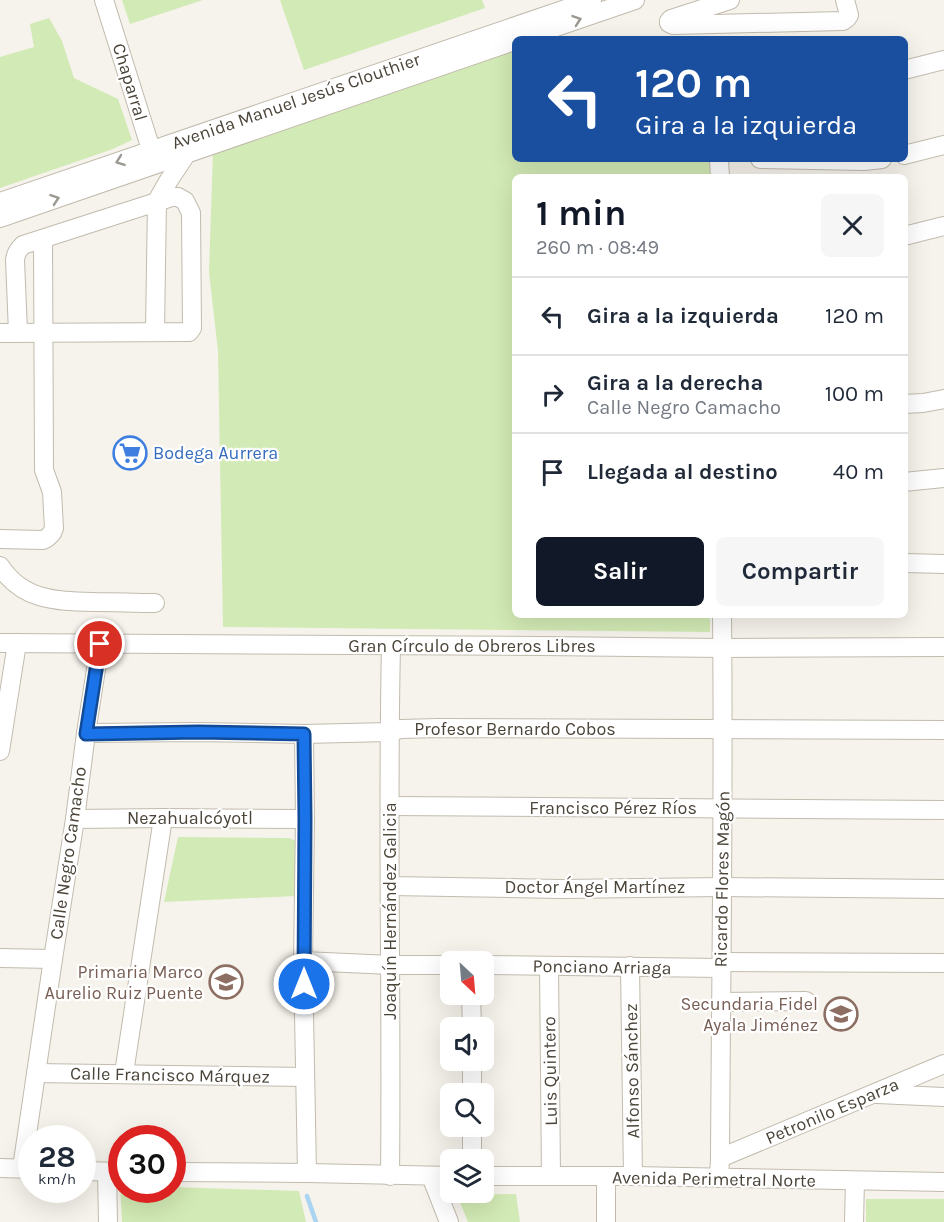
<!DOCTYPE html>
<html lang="es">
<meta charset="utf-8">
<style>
:root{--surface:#fff;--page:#f6f6f7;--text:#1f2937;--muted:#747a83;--line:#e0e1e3;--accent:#111827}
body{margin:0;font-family:Karla,sans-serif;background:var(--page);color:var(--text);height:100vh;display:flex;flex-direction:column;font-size:22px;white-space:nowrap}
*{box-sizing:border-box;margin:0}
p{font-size:20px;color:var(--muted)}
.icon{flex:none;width:33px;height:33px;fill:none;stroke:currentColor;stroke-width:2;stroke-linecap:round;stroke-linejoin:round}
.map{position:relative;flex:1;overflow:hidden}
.side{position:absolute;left:512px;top:174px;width:396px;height:444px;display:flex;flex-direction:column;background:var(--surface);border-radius:9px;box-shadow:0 6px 24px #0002}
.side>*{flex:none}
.banner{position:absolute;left:512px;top:36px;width:396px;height:126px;border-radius:9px;box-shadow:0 6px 24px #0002;background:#1a4fa0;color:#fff;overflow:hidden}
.needle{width:39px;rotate:154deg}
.fabs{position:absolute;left:440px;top:951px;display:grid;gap:12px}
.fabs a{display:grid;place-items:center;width:54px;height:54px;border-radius:9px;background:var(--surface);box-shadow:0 6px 24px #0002;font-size:30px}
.speed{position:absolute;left:18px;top:1125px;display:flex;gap:12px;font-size:30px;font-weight:700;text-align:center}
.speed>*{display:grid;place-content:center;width:78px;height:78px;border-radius:50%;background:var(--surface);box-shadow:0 6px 24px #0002;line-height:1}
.speed small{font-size:15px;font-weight:400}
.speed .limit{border:9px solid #d22;background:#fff;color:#111}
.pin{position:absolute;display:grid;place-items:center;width:51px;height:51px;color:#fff;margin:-26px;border:3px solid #fff;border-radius:50%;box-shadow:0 2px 6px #0007}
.me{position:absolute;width:66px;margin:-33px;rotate:0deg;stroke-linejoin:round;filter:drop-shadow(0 0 4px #0008)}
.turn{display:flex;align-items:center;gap:21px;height:126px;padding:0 24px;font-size:27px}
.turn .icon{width:78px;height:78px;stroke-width:2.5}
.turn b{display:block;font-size:42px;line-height:51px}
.round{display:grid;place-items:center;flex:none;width:63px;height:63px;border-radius:9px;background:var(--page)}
.headline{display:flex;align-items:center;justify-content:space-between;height:102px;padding:0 24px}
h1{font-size:36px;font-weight:700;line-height:45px;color:var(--accent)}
.button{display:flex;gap:12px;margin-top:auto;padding:12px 24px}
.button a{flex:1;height:69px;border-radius:9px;background:var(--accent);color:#fff;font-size:24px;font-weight:700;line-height:69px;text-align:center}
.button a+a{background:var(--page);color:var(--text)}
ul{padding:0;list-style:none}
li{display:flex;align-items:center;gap:18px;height:78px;padding:0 24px;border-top:2px solid var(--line)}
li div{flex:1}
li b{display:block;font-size:22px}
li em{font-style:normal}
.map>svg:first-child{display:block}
.green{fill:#d2eab5}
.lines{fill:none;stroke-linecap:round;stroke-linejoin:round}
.stream{stroke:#a9d4f2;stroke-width:4.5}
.minor-casing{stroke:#c2bbae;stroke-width:20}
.minor{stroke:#fff;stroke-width:18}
.oneway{stroke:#9c9892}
.route-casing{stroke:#114b97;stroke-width:15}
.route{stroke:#1a73e8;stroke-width:10}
.labels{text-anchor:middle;stroke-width:4.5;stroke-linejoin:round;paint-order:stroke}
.street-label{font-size:18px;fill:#4b4439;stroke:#fff}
.shop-label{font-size:18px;fill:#366cbe;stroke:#fff;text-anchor:start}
.education-label{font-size:18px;fill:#785e54;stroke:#fff;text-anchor:end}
</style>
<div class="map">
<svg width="944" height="1222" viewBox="0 0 944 1222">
<rect width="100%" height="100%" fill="#f6f3ec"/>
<!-- green -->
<g class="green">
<path d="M122,0H203L130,24Z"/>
<path d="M280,0H482L485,8L304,70Z"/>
<path d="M49,18L62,41L74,78L118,99L132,140L113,149L0,188V57L34,47L30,24Z"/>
<path d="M514,50V159H710V177H514V615H710V632L223,627L218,351L209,272L213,152Z"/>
<path d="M178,837L289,838L296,841V896L164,902Z"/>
<path d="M120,1185H121L122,1190H172L173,1187L299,1191L306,1222H122Z"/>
<path d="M516,1194L520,1222H468L457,1195Z"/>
<rect x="866" y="1199" width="78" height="23"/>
</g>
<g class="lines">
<!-- stream -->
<path class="stream" d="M307,1196L316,1222"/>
<defs>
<g id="minor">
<path d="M104,0L154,159"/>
<path d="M669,21L671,19L730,0"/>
<path d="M669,23L673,25L843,21L847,18L849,15L845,0"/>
<path d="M521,39L635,0"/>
<path d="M904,70L944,60"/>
<path d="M904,155L944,145"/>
<path d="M719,159L720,177"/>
<path d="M760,159L864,161L882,159"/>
<path d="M0,202L592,0"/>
<path d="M0,218L514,41"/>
<path d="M904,236L944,226"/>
<path d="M155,331L157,201L169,180L189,150"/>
<path d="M0,333L189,332L192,328L191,213L185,201L178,197H172L23,245C18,250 16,253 15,260L18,332"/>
<path d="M904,404L923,403L944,399"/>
<path d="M904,482L944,478"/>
<path d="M0,539L43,540L47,538L52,533L54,528L52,492L44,470L43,240"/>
<path d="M904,563L944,564"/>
<path d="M0,566C23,601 56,601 95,602C115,602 135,603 155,603"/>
<path d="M0,643L542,646L723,648L944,647"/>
<path d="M86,733L197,732L304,734L389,732L401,729L438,728L944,730"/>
<path d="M304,734L305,819L303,961L307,1173"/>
<path d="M0,751L17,643"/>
<path d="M390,806L944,810"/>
<path d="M75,819L163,818L305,819"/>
<path d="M390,886L561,889L722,887L944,889"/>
<path d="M0,958L53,959"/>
<path d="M303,961L391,965H450"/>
<path d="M721,962L944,963"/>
<path d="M483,965L721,968"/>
<path d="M549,966L551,1176"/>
<path d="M630,966L633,1176"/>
<path d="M471,994L472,1028"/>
<path d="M721,1002L806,1001"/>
<path d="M472,1060V1094"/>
<path d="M36,1073L305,1077"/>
<path d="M124,1073L163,818"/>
<path d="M877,1094L944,1097"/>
<path d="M472,1126V1160"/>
<path d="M720,1158L944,1064"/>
<path d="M0,1168L32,1169"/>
<path d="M22,1168L53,959L75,819L86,733L100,644"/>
<path d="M82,1171L122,1172"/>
<path d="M107,1172L108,1222"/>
<path d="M172,1172L307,1173L450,1176"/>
<path d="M390,1176C392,999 387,823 391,646"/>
<path d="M431,1176L449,1222"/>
<path d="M483,1176H633L944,1182"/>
<path d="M719,1178L720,1158C721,977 724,796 722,615"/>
<path d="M606,1222V1177"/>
<path d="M854,1222L855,1181"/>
</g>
</defs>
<!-- minor casing -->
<use href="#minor" class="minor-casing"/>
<!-- minor -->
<use href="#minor" class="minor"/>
</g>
<!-- one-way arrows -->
<defs><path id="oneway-chevron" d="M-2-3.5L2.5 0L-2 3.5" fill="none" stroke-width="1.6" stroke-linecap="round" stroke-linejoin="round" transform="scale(1.5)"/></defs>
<g class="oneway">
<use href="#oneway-chevron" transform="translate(577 20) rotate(-19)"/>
<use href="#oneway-chevron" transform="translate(120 161) rotate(160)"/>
<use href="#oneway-chevron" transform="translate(55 199) rotate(-19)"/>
</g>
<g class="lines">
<defs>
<path id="route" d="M100,644L86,734L198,732L304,734L305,819L304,984"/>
</defs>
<!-- route casing -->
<use href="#route" class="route-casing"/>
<!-- route -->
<use href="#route" class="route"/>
</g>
<!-- icons -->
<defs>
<symbol id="supermarket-ring" viewBox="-11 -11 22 22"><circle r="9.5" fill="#fff" stroke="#3f7fe0" stroke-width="1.5"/><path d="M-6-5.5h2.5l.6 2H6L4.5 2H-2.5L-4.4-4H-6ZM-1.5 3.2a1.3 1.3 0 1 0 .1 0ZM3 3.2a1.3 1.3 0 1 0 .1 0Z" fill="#3f7fe0"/></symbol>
<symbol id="school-ring" viewBox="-11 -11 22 22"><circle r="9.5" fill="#fff" stroke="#8d6e63" stroke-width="1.5"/><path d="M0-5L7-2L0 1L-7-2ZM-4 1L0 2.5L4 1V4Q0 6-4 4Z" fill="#8d6e63"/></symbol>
</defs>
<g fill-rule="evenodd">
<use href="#supermarket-ring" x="111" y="434" width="38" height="38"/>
<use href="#school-ring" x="207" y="963" width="38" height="38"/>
<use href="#school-ring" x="822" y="995" width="38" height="38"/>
</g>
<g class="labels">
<!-- street labels -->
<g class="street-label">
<text transform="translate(130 82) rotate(73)" y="6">Chaparral</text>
<text transform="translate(296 101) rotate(-19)" y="6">Avenida Manuel Jesús Clouthier</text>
<text x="472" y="652">Gran Círculo de Obreros Libres</text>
<text x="515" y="735">Profesor Bernardo Cobos</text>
<text x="613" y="814">Francisco Pérez Ríos</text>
<text x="190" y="824">Nezahualcóyotl</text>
<text transform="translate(68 853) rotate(-82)" y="6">Calle Negro Camacho</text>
<text transform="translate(722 879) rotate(-89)" y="6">Ricardo Flores Magón</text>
<text x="595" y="893">Doctor Ángel Martínez</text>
<text transform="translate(390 911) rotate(-90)" y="6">Joaquín Hernández Galicia</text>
<text transform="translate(602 967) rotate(1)" y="6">Ponciano Arriaga</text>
<text transform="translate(550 1071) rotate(-91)" y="6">Luis Quintero</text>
<text transform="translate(632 1071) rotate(-91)" y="6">Alfonso Sánchez</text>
<text transform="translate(170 1075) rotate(1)" y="6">Calle Francisco Márquez</text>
<text transform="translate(832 1111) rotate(-23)" y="6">Petronilo Esparza</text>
<text transform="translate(714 1179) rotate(1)" y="6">Avenida Perimetral Norte</text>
</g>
<!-- shop labels -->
<g class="shop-label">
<text x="153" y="459">Bodega Aurrera</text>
</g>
<!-- education labels -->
<g class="education-label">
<text x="203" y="978">Primaria Marco<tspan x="203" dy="21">Aurelio Ruiz Puente</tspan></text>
<text x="818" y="1010">Secundaria Fidel<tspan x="818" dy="21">Ayala Jiménez</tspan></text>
</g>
</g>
</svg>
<div class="fabs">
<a><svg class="needle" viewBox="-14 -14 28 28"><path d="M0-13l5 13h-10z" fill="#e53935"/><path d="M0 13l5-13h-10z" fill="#747a83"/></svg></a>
<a><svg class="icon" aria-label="sound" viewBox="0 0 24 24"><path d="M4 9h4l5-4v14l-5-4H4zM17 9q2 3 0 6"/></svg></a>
<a><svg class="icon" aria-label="search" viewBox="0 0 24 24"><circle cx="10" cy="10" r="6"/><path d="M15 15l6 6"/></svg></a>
<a><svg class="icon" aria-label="layers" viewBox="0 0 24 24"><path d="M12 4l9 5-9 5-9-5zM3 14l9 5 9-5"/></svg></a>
</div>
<div class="speed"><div>28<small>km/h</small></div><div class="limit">30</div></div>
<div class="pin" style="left:100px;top:644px;background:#d93025"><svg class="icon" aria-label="arrive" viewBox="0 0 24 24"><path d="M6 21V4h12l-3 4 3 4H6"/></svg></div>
<svg class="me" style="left:304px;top:984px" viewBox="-20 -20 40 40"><circle r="17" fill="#1a73e8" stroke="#fff" stroke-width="3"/><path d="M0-11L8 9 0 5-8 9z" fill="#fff"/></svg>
<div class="banner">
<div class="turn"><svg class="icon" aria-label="left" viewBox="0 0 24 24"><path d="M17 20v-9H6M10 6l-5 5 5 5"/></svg><div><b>120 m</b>Gira a la izquierda</div></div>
</div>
<section class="side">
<div class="headline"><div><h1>1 min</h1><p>260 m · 08:49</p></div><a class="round"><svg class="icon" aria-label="close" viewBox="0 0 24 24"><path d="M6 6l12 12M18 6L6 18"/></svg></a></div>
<ul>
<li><svg class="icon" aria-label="left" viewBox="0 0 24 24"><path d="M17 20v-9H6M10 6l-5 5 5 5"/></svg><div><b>Gira a la izquierda</b></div><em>120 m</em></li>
<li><svg class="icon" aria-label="right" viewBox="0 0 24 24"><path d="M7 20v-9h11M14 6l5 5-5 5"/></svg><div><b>Gira a la derecha</b><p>Calle Negro Camacho</p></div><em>100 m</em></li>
<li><svg class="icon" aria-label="arrive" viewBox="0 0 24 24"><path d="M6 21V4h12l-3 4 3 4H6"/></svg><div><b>Llegada al destino</b></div><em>40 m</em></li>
</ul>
<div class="button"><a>Salir</a><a>Compartir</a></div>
</section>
</div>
